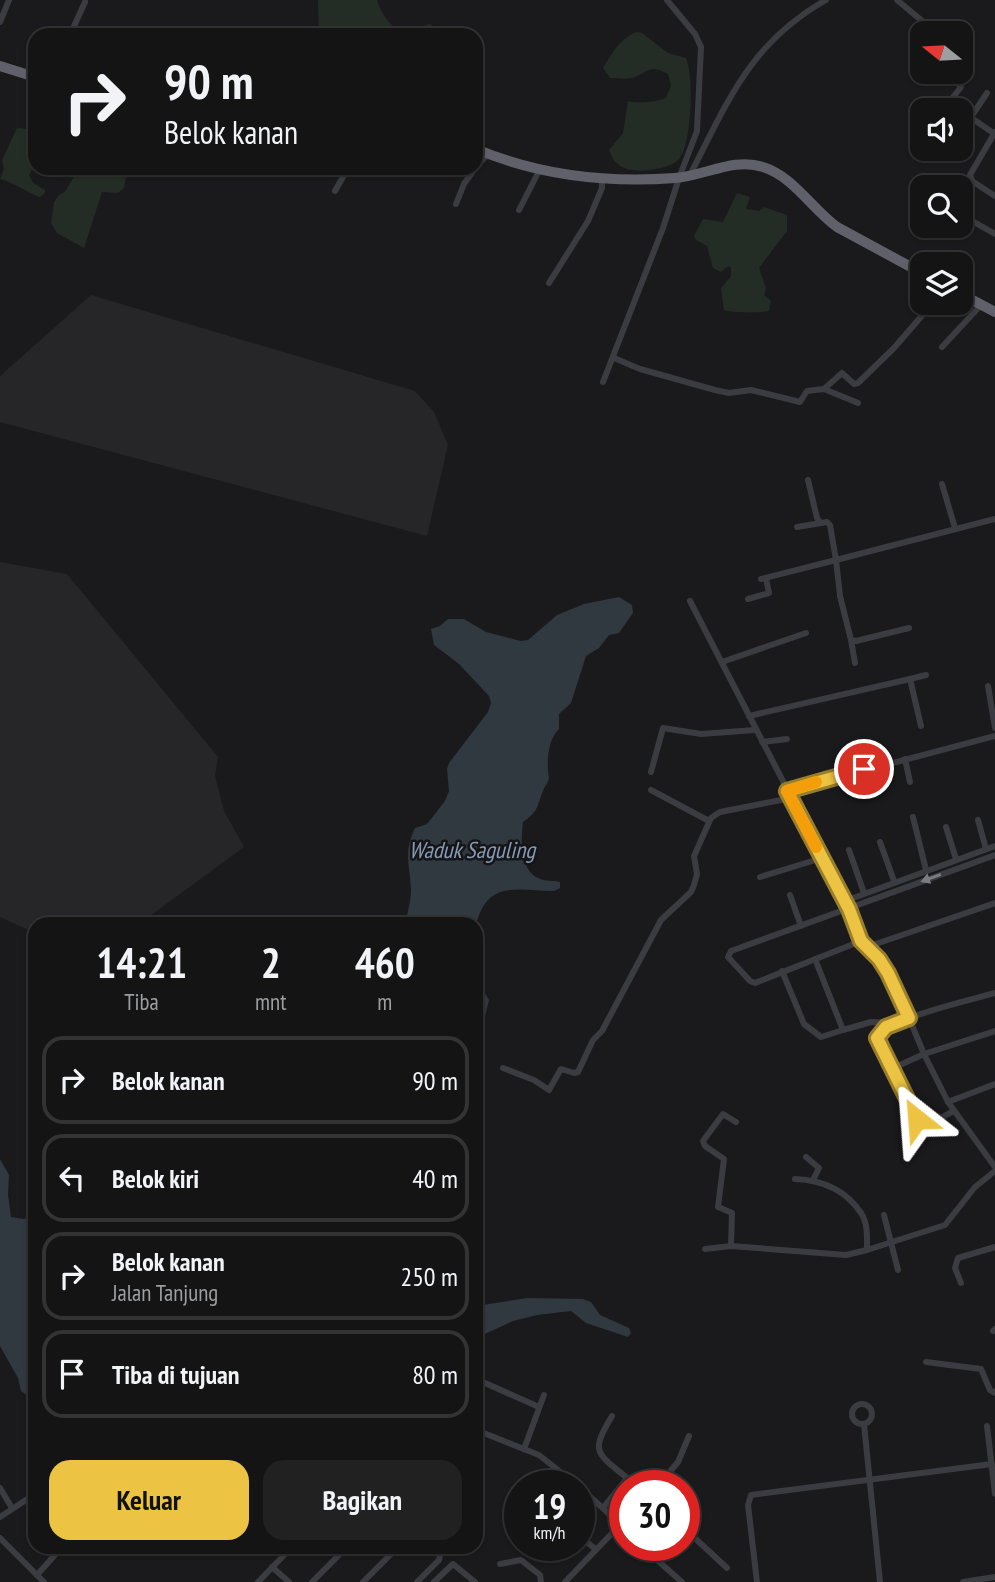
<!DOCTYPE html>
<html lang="id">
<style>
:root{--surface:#141415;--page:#212122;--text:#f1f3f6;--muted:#9d9ea0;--line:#333334;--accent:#ecc342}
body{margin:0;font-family:"PT Sans Narrow",sans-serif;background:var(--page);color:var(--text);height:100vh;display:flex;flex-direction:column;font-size:26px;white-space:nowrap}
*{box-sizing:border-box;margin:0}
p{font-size:23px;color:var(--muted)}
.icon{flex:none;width:38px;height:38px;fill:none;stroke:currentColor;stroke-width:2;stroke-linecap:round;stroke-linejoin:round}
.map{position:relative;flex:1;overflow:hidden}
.drawer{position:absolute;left:28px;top:917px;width:455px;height:637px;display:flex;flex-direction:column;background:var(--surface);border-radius:21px;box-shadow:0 2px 5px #0004,0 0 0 2px var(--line)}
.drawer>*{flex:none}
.hud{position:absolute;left:28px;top:28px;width:455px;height:147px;border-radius:21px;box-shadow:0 2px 5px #0004,0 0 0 2px var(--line);background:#141415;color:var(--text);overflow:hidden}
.needle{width:46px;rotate:288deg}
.controls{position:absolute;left:910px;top:21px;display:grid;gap:14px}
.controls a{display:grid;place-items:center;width:63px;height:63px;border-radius:14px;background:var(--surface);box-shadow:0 2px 5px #0004,0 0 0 2px var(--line);font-size:35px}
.speed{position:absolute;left:504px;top:1470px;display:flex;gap:14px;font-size:35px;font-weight:700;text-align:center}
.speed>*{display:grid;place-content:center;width:91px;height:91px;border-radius:50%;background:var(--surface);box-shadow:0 2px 5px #0004,0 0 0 2px var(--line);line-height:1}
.speed small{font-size:18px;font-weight:400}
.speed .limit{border:10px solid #d22;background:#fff;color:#111}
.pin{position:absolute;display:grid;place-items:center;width:60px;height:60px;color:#fff;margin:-30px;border:4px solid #fff;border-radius:50%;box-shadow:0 2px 7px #0007}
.me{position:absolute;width:77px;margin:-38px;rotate:332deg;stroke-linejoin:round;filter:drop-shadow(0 0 5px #0008)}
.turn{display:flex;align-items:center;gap:24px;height:147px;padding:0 21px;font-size:32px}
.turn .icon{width:91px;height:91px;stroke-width:2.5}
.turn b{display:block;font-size:49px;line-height:60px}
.eta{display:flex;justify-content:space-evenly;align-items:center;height:119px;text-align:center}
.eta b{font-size:42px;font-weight:700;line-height:49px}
.cta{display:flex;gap:14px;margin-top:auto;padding:14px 21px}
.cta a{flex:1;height:80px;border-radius:21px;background:var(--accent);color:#111;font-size:28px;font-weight:700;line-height:80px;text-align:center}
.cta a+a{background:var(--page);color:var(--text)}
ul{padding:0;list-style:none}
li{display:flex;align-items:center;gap:21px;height:88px;margin:0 14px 10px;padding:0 7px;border:4px solid var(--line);border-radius:21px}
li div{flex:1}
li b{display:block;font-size:26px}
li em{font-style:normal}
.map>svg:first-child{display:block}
.built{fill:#262629}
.green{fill:#242c26}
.water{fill:#303840}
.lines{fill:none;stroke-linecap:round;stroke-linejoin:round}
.minor{stroke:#3b3c41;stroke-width:6}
.trunk{stroke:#5f6069;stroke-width:10}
.oneway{fill:#7a7c84}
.route-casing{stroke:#997f2b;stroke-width:18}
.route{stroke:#ecc342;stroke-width:12}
.slow{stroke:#f59e0b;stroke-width:12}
.labels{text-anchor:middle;stroke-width:5;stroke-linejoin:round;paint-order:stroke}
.water-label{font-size:23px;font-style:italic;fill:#869ab4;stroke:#151517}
</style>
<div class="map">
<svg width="995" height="1582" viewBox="0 0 995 1582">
<rect width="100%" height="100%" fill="#1a1a1c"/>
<!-- built -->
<g class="built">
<path d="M91,295L415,391L434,412L448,445L427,536L0,422V376Z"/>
<path d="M0,562L67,574L218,757L215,776L224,811L244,847L139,924H35V933L0,917Z"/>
</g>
<!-- green -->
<g class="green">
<path d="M318,0H377C382,16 391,28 406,34L429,24L440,30L438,35H319Z"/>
<path d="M636,32L642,33L668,53L686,58C694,75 692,145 679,159C670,170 634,174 622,167C615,163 612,158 609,150L623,133L628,101C638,104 656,102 666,98L671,86L668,74C649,64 650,71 635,77C627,80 618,78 610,78L603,68C612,53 620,39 636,32Z"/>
<path d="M35,119V164L29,175L33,183L45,190V193L40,197C28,193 9,180 0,179L4,169L2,160L17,128L28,129Z"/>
<path d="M79,168H128L124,188L118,193L102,192L84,248L57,233L51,223L54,202L59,195L65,192Z"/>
<path d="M737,193L750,197L746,209L759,211L764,207L787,215V231L759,268L766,289L764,295L771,301L769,311C760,313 731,313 724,310L721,288L731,276V267L728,266L721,272L713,268L707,246L696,240L694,236L703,219L723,222Z"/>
</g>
<!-- water -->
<g class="water">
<path d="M619,597L632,605L633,613L619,633L609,635L599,648L586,656L571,703L559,714V729C549,738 547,757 548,770C548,775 550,777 548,781C547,785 544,787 543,791C536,808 539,811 523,822C521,841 519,868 538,878C545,882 553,880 560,882V888L554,891C516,890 486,880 476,926V924H406C407,912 411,902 411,890C410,865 403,853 415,828L427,824L445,801L449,791L447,769L449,763L488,712L491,703L489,696L459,664L434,645L431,629L440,626L448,619H464L486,632L521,641L528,640L557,615L584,604Z"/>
<path d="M476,945L482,989L489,1000L484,1020L476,1025Z"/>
<path d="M0,1159L9,1175L8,1195L11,1217L24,1219L35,1214V1401L21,1391L18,1378L0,1346Z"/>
<path d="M527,1298L583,1299L591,1302L600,1315L629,1328L631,1333L628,1337L586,1323L571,1311L537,1315L513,1321L476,1338V1306Z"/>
</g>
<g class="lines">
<!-- minor -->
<g class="minor">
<path d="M897,0L927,25L917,37L922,45"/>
<path d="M0,22L9,0"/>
<path d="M70,35L85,2"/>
<path d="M948,72L961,87L950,101L960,110"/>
<path d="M961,111L995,134"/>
<path d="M961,132L987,93"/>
<path d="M995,132L970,175L972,181L995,196"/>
<path d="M947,151L949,149"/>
<path d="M476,167L488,154"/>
<path d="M690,175C728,101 750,43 826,0"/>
<path d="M335,191L348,168"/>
<path d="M456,204L464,184L475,168"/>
<path d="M519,210L540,169"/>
<path d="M974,222L995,234"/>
<path d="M549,283L588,221L602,188V179"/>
<path d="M942,347L981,305"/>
<path d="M614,358L640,369L715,390L729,393L751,390L800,402L807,391L824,389L858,403"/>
<path d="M603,382L663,228L679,178L697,131L701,47L695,34L667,0"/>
<path d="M824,389L842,373L854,384L858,383L894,348L933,303"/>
<path d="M942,484L955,528"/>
<path d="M797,527L821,523"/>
<path d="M761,579L836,560L830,525L827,522L821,523L817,518L808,480"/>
<path d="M748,599L769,593L766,578"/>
<path d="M690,601L849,909L861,941L879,959L897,989L924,1054L948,1102L995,1167"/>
<path d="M909,628L856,641L851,640L840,596L836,560L995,519"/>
<path d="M851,640L855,663"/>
<path d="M722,662L806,633"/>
<path d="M910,679L926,675"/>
<path d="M988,686L995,728"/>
<path d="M749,716L910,679L921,726"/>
<path d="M762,742L787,739"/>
<path d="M905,759L910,782"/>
<path d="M651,772L663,728L701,734L755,730"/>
<path d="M651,790L709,821"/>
<path d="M787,791L995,736"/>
<path d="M913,817L926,870"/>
<path d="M978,820L986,849"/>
<path d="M946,827L956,859"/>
<path d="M880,842L894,881"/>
<path d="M849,850L864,893"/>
<path d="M760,877L822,858"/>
<path d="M790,895L801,926"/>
<path d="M845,901L995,846"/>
<path d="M861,941L755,983L750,981L728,957L731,951L995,855"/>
<path d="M867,947L995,903"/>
<path d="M782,971L804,1024L821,1037L843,1030L815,959"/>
<path d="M843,1030L871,1022L892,1023"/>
<path d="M503,1068L534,1080L549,1090L561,1069L574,1073L578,1072L593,1040L602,1031L661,920L691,892L694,885L697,874L694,856L711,818L720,812L791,798"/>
<path d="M891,1069L924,1054L995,1031"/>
<path d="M948,1102L995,1084"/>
<path d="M954,1111C943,1116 928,1127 917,1119L877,1038C888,1018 971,1000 995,993"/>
<path d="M806,1157L819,1168L813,1180"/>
<path d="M795,1179C822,1180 845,1189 861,1213C868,1223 867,1238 867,1250"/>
<path d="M884,1215L898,1270"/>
<path d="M731,1246L732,1213L718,1207L724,1159L705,1146L703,1141L723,1114L736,1122"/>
<path d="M705,1249L731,1246L846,1255L867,1250L945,1225L975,1187L995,1171"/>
<path d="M961,1283L955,1268L958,1258L995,1247"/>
<path d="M993,1331L995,1329"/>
<path d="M926,1362L981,1369L990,1390L995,1393"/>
<path d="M476,1379L539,1407"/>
<circle cx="862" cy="1414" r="10"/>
<path d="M612,1416C590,1453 596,1452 627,1478"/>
<path d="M864,1424L880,1582"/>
<path d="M987,1426L995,1494"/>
<path d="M476,1430L539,1455L578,1486"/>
<path d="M524,1449L544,1395"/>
<path d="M658,1486L678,1462L689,1436"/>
<path d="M579,1487L605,1510L625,1532"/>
<path d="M0,1488L12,1508"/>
<path d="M603,1508L627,1478L637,1486"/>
<path d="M0,1517L35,1494"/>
<path d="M684,1528L727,1568"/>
<path d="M579,1535L595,1549"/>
<path d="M0,1538L44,1582"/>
<path d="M640,1545L682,1582"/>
<path d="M500,1564L521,1560L540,1575L541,1582"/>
<path d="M272,1567L289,1582"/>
<path d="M37,1575L62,1547"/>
<path d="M258,1582L292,1547"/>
<path d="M312,1582L347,1547"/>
<path d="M363,1582L398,1547"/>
<path d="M417,1582L439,1560L441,1551L436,1547"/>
<path d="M434,1582L453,1564L475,1582"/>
<path d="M565,1582L619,1526"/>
<path d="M757,1582L748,1505L751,1495L992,1464"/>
<path d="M963,1582L995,1577"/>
</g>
<!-- trunk -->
<g class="trunk">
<path d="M0,66L35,77"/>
<path d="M476,149C538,175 608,183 675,178C705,176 734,157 763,167C793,176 812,209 837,227L922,273"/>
<path d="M961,294L995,312"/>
</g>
</g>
<!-- one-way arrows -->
<defs><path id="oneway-solid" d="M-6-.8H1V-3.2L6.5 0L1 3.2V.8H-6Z" transform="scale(1.75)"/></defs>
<use class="oneway" href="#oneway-solid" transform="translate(931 878) rotate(160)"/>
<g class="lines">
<defs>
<path id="route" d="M864,769L787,791L849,909L861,941L879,959L888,973L909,1018L886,1027L877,1038L917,1119"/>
</defs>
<!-- route casing -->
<use href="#route" class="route-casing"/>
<!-- route -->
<use href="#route" class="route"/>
<!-- slow -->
<path class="slow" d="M816,782L787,791L816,847"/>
</g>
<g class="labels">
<!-- water labels -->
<g class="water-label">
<text x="472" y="858">Waduk Saguling</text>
</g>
</g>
</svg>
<div class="controls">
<a><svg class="needle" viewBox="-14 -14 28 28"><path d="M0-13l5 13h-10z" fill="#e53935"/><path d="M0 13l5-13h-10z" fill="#9d9ea0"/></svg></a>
<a><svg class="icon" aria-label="sound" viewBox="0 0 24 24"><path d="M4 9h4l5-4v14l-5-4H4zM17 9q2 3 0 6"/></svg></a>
<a><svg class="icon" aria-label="search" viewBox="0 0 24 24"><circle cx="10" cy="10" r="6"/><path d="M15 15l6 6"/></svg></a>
<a><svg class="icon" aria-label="layers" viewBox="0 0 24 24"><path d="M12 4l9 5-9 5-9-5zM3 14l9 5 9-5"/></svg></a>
</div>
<div class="speed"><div>19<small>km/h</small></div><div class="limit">30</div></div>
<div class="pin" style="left:864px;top:769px;background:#d93025"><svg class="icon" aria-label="arrive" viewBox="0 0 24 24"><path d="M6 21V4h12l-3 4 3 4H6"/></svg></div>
<svg class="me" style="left:917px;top:1119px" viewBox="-20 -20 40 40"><path d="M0-17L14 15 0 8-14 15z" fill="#ecc342" stroke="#fff" stroke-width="4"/></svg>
<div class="hud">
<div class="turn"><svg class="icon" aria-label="right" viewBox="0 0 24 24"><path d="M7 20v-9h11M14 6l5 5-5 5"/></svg><div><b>90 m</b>Belok kanan</div></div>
</div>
<section class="drawer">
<div class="eta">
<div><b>14:21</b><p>Tiba</p></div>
<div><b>2</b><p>mnt</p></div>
<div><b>460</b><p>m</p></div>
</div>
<ul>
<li><svg class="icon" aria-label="right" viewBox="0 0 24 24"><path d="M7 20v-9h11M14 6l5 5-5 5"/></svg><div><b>Belok kanan</b></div><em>90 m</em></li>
<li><svg class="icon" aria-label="left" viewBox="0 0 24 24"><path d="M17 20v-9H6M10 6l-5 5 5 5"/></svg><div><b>Belok kiri</b></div><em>40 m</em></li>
<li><svg class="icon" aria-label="right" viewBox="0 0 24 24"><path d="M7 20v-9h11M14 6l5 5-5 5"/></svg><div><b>Belok kanan</b><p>Jalan Tanjung</p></div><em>250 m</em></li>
<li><svg class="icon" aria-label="arrive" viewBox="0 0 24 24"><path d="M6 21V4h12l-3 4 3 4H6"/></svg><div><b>Tiba di tujuan</b></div><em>80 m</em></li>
</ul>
<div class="cta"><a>Keluar</a><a>Bagikan</a></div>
</section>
</div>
